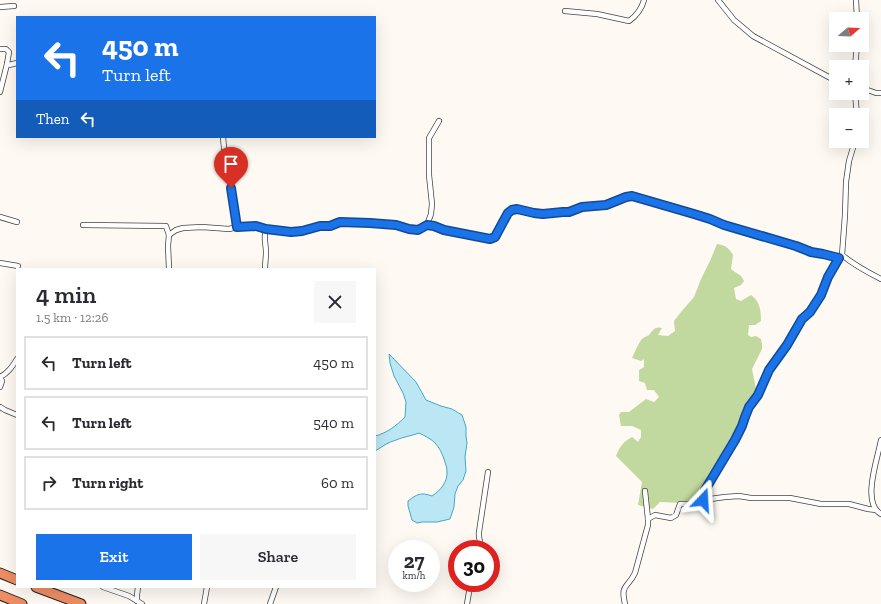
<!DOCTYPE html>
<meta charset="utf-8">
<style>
:root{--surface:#fff;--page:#f7f7f7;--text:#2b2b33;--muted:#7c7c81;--line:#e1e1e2;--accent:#1a73e8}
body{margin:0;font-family:"Zilla Slab",serif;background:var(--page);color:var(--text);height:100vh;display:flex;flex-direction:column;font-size:15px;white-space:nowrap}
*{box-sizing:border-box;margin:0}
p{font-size:13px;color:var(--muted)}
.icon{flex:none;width:22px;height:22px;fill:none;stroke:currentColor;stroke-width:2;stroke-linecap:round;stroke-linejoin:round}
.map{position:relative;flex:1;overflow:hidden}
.details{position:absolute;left:16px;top:268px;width:360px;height:320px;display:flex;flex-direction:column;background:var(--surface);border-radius:0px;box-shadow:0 4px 16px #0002}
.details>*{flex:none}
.hud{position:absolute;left:16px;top:16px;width:360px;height:122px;border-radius:0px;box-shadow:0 4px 16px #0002;background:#1a73e8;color:#fff;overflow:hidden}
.needle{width:26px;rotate:71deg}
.fabs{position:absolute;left:829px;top:12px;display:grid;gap:8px}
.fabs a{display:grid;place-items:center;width:40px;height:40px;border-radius:0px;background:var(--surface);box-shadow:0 4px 16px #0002;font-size:20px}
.speed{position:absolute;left:388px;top:540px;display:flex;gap:8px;font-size:20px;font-weight:700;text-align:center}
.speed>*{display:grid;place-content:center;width:52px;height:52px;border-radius:50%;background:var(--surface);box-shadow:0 4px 16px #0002;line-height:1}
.speed small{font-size:10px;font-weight:400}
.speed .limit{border:6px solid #d22;background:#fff;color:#111}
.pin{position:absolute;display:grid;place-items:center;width:34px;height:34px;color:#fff;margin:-41px -17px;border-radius:50% 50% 50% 0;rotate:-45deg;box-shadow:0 0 4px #0007}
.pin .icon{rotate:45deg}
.me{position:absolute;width:44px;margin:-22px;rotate:20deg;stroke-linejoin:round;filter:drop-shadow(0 0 3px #0008)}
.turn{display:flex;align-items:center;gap:14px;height:84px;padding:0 20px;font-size:18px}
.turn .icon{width:52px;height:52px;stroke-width:2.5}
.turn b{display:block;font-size:28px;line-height:34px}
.then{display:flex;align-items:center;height:38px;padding:0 20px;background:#0003;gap:8px;font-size:15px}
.round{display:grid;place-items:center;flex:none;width:42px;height:42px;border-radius:0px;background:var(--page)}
.head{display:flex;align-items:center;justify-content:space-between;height:68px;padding:0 20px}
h1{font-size:24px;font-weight:600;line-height:30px}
.cta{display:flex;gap:8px;margin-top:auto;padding:8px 20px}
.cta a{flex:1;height:46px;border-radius:0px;background:var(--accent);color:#fff;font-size:16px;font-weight:600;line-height:46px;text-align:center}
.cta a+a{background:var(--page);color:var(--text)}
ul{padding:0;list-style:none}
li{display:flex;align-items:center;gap:12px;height:54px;margin:0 8px 6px;padding:0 12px;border:2px solid var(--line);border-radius:0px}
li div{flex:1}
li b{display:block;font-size:15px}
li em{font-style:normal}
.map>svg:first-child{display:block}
.forest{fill:#c1d89e}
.water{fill:#bae7f3;stroke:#45a7c6}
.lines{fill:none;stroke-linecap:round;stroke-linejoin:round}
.minor-casing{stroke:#434343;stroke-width:6}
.motorway-casing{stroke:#212121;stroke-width:11}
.minor{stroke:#fff;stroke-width:4.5}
.motorway{stroke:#ec8d64;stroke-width:9}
.route-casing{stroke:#114b97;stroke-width:10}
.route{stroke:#1a73e8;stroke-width:7}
</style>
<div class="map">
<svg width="881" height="604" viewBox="0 0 881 604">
<rect width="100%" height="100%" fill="#fefaf3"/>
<!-- forest -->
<path class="forest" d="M717,244C725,245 729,248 733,255L731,269L735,272L741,276L744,281L741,285L734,288L736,299L741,301L751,295C760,301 761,311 761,321L755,325H749L748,335L751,337L756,336L761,339L762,344V349L752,369L757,394L750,403L743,415L742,421L739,429L717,467L707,478L703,489L702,499L682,503L660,502L653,509L638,505L642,482L616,456C621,445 622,443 632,437L638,442L641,437V430L632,426H621L619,415L621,412H629L646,399L654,402L659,397L654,390H647L645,383L639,381V370L644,367V359L641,361L632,358C635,352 638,343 643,338C645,337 647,336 649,335C653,330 655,326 662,328L658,335L668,336L675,331L674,321L681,312L694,297L701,279L710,261Z"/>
<!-- water -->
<path class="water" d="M389,354L416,382L426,400L441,406L452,409L462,415L466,427V436L467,443L465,457L466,471L463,480L458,486L455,494L454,507L450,519L437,522H422L417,523L412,520L408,506V501C417,494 421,492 432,496C440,491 448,482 447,471C447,467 445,463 444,459C442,453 439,447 435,443C430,438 425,436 419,433C411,436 403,437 396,440C388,442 382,447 375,451V436C387,433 396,426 405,417L406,402L403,393L394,376L390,363Z"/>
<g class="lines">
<defs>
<g id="minor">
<path d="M718,0L734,20L753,36L836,81"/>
<path d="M856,0L857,19"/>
<path d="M0,7L14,6"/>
<path d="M565,11L597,14L629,21C636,16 642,8 644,0"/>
<path d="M0,49H6L9,52L7,64L9,65L17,63"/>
<path d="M855,67L857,45"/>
<path d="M862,88L876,93H881"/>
<path d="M0,92L7,64"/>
<path d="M855,93L857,115"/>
<path d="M223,137L226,170L230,180L232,197L235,212L237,227"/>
<path d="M0,217L17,222"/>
<path d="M83,225L166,226L169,235"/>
<path d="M427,225L431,214L432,204L429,175V138L439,121"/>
<path d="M842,255C854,265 867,272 881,279"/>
<path d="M0,263L18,266"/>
<path d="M169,269L168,246L169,235L176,230L183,228L202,227L229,229L237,227L256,226L266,229L291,232L302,231L319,226H330L340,222H349L396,225L409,229L418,230L427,225L434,226L443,230L490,239L495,237L507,213L512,210L517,209L537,214H553L569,212L582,207L606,205L626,197L629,196L637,197L710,219L724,225L796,246L811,252L823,254L839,258L842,255L845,215L846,182L849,161L855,141"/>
<path d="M265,269C265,263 266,258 266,252C266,244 263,237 266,229"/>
<path d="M0,377C8,373 12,367 17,359"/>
<path d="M0,377L2,381L0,387"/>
<path d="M0,407L5,410L17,415"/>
<path d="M881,440C878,458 861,503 881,514"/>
<path d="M703,500L725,497L739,496L751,498H790L821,504H849L868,509L876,510"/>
<path d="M648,519L655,515L671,518L676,515L680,504H689L703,500L705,490L735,440L742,426L745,417L749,407L758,395L769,370L787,345L802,319L810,312L821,295L828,277L839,258"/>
<path d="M481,549C481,542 478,538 479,532L488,472"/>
<path d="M103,587L129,596L142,604"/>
<path d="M137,601V595L138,587"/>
<path d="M204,604L207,587"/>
<path d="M270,604L276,587"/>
<path d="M467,604L469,592L473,583"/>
<path d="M625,604C620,584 628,588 635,573L648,525V519L645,491"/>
</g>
<g id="motorway">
<path d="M0,573L17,580"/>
<path d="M36,587L81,604"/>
<path d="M0,595L22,604"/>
</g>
</defs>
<!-- minor casing -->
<use href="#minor" class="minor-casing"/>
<!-- motorway casing -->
<use href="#motorway" class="motorway-casing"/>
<!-- minor -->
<use href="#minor" class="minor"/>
<!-- motorway -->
<use href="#motorway" class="motorway"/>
</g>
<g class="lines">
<defs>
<path id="route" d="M231,188L237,227L256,226L266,229L291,232L302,231L320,226H330L340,222L370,223L396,225L409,229L418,230L427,225L434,226L444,230L490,239L495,237L508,213L512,210L517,209L534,213L543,214L563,212H569L582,207L606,205L626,197L632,196L694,214L710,219L724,225L796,246L811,252L823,254L839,258L828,277L821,295L810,312L802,319L787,345L769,370L758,395L749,407L745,417L742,426L735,440L705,490L703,500"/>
</defs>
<!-- route casing -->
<use href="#route" class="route-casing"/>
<!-- route -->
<use href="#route" class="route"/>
</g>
</svg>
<div class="fabs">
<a><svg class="needle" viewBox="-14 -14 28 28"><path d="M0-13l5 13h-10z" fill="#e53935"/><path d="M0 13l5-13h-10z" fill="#7c7c81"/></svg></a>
<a>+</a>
<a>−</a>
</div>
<div class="speed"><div>27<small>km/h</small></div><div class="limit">30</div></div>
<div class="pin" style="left:231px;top:188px;background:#d93025"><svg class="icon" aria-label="arrive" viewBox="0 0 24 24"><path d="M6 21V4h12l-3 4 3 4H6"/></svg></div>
<svg class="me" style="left:703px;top:500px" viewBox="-20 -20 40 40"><path d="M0-17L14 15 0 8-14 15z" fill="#1a73e8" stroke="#fff" stroke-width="4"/></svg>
<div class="hud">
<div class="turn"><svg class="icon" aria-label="left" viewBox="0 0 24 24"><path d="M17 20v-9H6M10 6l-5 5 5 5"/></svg><div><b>450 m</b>Turn left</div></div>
<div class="then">Then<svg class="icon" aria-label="left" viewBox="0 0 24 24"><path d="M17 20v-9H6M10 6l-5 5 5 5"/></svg></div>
</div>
<section class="details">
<div class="head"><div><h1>4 min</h1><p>1.5 km · 12:26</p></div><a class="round"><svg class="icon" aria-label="close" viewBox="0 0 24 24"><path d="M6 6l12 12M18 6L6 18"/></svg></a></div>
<ul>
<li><svg class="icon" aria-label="left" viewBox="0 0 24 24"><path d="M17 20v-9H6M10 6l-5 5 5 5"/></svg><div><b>Turn left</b></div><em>450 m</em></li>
<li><svg class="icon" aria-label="left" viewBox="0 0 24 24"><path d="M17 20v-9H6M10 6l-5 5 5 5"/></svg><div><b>Turn left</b></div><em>540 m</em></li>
<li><svg class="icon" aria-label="right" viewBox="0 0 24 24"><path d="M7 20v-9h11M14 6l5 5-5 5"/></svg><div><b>Turn right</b></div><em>60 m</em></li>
</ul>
<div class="cta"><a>Exit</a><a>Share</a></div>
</section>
</div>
